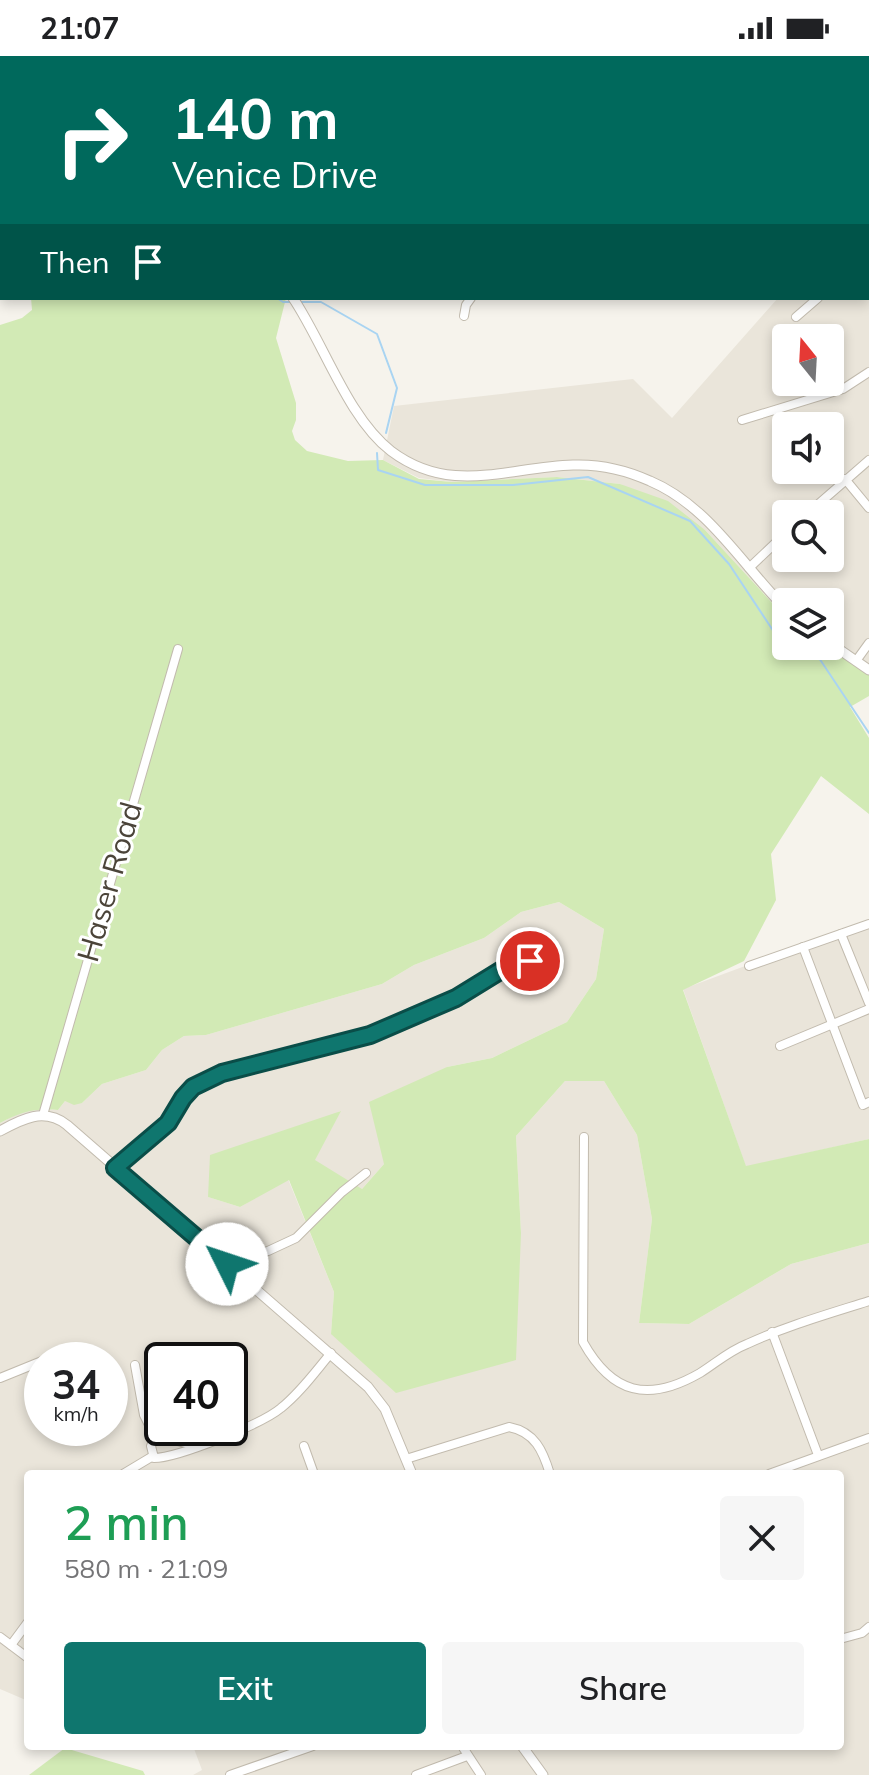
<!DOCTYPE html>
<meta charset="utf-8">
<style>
:root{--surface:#fff;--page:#f6f6f6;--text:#202124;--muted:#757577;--accent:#0f766e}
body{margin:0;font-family:Mulish,sans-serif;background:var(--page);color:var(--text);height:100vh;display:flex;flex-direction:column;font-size:30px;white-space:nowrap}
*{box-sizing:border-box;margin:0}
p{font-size:26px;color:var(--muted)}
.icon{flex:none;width:44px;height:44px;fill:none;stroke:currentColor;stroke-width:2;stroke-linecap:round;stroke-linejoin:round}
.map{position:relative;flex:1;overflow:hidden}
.sheet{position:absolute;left:24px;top:1414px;width:820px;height:280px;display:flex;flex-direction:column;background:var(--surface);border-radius:8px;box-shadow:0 4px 12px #0003}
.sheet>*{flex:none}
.hud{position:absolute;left:0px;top:0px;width:870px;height:244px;box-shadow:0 4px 12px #0003;background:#00695c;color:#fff;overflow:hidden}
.needle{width:52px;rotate:342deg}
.buttons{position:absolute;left:772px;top:268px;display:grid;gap:16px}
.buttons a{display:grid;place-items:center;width:72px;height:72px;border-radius:8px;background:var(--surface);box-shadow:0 4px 12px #0003;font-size:40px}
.speed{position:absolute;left:24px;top:1286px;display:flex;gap:16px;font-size:40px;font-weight:700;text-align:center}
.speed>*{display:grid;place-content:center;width:104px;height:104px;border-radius:50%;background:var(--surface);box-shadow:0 4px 12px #0003;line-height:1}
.speed small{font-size:20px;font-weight:400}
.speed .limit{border:4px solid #111;border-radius:12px;background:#fff;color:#111}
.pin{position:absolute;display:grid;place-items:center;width:68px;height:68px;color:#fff;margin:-34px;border:4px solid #fff;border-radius:50%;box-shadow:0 2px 8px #0007}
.me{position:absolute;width:88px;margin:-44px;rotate:311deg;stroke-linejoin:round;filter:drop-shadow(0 0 6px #0008)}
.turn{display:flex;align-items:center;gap:28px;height:168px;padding:0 40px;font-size:36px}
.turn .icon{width:104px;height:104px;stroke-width:2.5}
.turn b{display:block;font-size:56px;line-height:68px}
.then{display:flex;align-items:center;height:76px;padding:0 40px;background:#0003;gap:16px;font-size:30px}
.round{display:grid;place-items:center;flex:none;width:84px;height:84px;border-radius:8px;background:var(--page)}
.overview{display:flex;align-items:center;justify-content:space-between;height:136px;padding:0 40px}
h1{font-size:48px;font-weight:600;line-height:60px;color:#1e9e55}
.action{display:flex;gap:16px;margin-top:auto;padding:16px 40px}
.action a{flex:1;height:92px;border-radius:8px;background:var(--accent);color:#fff;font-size:32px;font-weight:600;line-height:92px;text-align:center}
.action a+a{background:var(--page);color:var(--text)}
.status{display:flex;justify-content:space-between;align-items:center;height:56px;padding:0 40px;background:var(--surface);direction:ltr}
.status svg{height:22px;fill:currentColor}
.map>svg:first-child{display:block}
.residential{fill:#eae5da;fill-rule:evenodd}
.green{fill:#d2eab5}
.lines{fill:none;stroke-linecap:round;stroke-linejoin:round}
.stream{stroke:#a9d4f2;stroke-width:2}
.minor-casing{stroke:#c2bbae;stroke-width:10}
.tertiary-casing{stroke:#c2bbae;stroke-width:11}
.secondary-casing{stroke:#d6c79b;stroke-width:13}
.minor{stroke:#fff;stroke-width:8}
.tertiary{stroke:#fff;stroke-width:9}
.secondary{stroke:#fff3cd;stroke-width:11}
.route-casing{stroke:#0a4d48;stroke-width:20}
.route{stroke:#0f766e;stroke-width:14}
.labels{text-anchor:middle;stroke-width:6;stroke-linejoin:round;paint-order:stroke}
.street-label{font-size:30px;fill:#4b4439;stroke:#fff}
</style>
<div class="status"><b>21:07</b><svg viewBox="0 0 49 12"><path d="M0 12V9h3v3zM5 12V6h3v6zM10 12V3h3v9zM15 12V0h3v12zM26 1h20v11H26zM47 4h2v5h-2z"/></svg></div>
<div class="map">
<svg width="869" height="1719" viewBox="0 0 869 1719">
<rect width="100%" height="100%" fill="#f6f3ec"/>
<!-- residential -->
<g class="residential">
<path d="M869,159V617L830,590V546H786V562L705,474L620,428L557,421L452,426L419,422L383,404L394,350L633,323L672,362L778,242H868ZM786,282H830V326H786ZM786,370H830V414H786ZM786,458H830V502H786Z"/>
<path d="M559,846L604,873L596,923L567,966L492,1002L447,1011L384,1108L361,1134L314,1104L340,1055L208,1141L240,1151L288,1123L334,1236L331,1278L521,1177L516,1080L565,1025H604L637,1079L652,1163L639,1267L689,1268L791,1208L869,1187V1719H193L202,1714L193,1690H840V1418H28V1645L0,1633V1067L21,1056L35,1052L58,1054L65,1045L82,1047L102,1028L146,1014L162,994L184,980L206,979L382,928L414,909L484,882L521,856ZM42,1304H110V1372H42ZM162,1304H230V1372H162Z"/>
<path d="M869,864V1083L746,1111L683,933Z"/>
</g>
<!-- green -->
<g class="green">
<path d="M0,0L134,2H2V197Z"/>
<path d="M31,242H286L276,282L296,347V364L292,375L295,384L307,395L348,405L383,404L419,423L452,426L557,421L620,428L668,445L705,474L786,562V590H828L869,617V640L850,651L869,682V758L821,720L771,798L776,844L744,905L683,934L746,1110L869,1083V1187L791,1208L689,1268L639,1267L652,1163L637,1079L604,1025H565L516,1080L521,1177L516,1304L396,1337L331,1278L334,1236L289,1124L240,1151L208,1141L210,1099L341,1055L315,1104L362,1133L384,1108L369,1046L447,1011L492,1002L567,966L596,923L604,873L559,846L521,856L484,882L414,909L382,928L206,979L184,980L162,994L146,1014L102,1028L82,1047L74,1049L65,1045L58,1054C34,1052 21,1056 0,1067V269L22,262L32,254Z"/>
<path d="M65,1692L143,1715L145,1719H29Z"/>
</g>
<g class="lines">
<!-- stream -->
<g class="stream">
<path d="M231,2V0"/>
<path d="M277,242L283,246H290"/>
<path d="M301,246H321L377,278L397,332L386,377"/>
<path d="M377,397L378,414L425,429H513L588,421L690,465L729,508L774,576L786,583"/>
<path d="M799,590L817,599L869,677"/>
</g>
<defs>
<g id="minor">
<path d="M455,0L457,2"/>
<path d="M403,2L406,0"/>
<path d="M703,2L706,0"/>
<path d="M868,87H869"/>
<path d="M868,201L869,200"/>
<path d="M464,260L466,249L471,242"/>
<path d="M796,261L818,242"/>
<path d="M742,364L843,333L869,316"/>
<path d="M845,423L869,452"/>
<path d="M807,458L869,404"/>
<path d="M749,512L786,477"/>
<path d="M856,605L869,587"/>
<path d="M841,878L869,947"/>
<path d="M803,891L863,1049L869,1046"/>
<path d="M749,910L869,868"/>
<path d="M780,990L869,953"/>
<path d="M43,1059L178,593"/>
<path d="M584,1081L583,1286C612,1338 648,1347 700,1317C716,1307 729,1295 747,1288C786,1270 828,1258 869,1245"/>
<path d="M115,1112L168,1067L187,1036L202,1025L222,1017L354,985L456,942L508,910L524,906L546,907"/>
<path d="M227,1208L268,1195L296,1182L342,1136L366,1117"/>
<path d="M772,1276L818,1399"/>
<path d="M44,1304L69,1294"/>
<path d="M135,1309L144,1359L155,1381"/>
<path d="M0,1322L42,1305"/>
<path d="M196,1390L159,1380L155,1381L151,1390L154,1402C177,1402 262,1368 281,1352C300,1337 315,1316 331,1297"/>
<path d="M304,1390L314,1418"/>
<path d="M406,1403L509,1371C535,1376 543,1395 550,1418"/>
<path d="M123,1418L153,1400"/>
<path d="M769,1418L869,1382"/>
<path d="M0,1581L28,1602"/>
<path d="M840,1583L862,1577L869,1571"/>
<path d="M11,1589L28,1566"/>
<path d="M462,1690L481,1719"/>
<path d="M230,1719L313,1690"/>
<path d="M416,1719L467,1700"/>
</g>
<g id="tertiary">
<path d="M177,0L178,2"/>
<path d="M293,242C324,288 348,362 391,395C451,440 507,411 573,409C599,408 626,414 650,425C709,450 742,509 786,553"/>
<path d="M830,587L869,614"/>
<path d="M0,1075C22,1063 44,1051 67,1069L368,1331L385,1353L412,1418"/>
<path d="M522,1690L543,1719"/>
</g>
<g id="secondary">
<path d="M522,0L524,2"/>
<path d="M868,158H869"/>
</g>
</defs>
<!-- minor casing -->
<use href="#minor" class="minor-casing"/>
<!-- tertiary casing -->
<use href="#tertiary" class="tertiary-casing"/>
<!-- secondary casing -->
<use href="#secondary" class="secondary-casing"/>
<!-- minor -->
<use href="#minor" class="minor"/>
<!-- tertiary -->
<use href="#tertiary" class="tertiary"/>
<!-- secondary -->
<use href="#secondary" class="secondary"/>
</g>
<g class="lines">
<defs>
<path id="route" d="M227,1208L115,1112L168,1067L183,1042L193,1031L222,1017L370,979L456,942L508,910L530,905"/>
</defs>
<!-- route casing -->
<use href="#route" class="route-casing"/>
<!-- route -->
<use href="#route" class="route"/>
</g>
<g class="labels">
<!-- street labels -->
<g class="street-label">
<text transform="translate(110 826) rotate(-74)" y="10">Haser Road</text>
</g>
</g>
</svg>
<div class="buttons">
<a><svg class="needle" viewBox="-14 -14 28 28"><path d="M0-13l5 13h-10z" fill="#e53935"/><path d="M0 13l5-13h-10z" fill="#757577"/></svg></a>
<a><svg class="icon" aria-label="sound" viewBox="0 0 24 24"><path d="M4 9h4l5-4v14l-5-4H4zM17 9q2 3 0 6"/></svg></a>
<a><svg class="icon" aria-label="search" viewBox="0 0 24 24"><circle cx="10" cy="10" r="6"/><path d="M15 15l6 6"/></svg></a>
<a><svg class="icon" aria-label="layers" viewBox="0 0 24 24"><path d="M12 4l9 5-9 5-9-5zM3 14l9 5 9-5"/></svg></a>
</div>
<div class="speed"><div>34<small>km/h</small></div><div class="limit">40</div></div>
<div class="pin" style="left:530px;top:905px;background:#d93025"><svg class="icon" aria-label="arrive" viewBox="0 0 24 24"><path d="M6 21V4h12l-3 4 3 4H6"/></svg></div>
<svg class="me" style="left:227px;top:1208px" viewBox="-20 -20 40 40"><circle r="19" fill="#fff"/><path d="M0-13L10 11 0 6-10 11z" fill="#0f766e"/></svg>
<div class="hud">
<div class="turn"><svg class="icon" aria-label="right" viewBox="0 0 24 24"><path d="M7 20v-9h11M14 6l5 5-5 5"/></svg><div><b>140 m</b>Venice Drive</div></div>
<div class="then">Then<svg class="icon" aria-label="arrive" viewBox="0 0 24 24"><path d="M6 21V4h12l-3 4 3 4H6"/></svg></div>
</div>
<section class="sheet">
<div class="overview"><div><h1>2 min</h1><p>580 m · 21:09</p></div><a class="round"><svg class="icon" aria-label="close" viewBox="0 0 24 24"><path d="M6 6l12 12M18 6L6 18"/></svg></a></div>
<div class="action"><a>Exit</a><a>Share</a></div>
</section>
</div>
